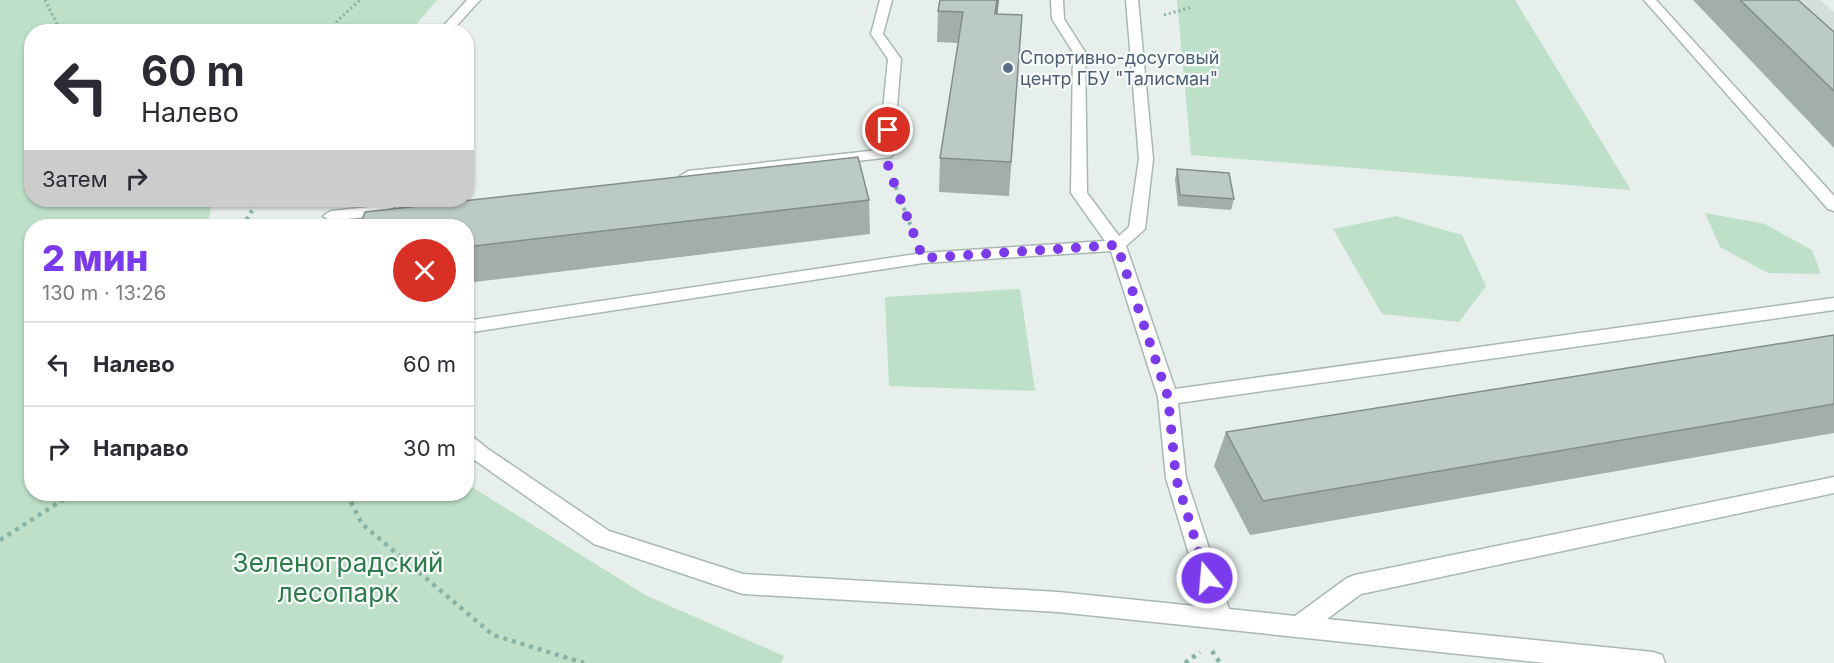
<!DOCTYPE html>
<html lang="ru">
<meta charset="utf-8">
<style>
:root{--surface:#fff;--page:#f7f7f7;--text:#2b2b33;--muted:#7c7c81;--line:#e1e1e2;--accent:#7c3aed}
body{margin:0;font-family:Inter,sans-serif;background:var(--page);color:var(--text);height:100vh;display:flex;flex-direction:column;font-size:22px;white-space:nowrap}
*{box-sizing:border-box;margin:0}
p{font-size:20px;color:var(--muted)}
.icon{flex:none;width:33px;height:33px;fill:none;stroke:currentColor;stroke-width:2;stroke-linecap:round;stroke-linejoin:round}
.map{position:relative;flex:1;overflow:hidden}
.sheet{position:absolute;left:24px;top:219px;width:450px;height:282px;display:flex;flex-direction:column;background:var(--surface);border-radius:24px;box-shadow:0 2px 4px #0004}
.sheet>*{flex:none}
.banner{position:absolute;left:24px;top:24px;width:450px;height:183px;border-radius:24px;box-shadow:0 2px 4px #0004;background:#fff;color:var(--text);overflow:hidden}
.pin{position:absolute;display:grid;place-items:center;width:51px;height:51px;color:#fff;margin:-26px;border:3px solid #fff;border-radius:50%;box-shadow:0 2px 6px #0007}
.me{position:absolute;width:66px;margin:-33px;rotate:343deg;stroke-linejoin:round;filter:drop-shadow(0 0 4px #0008)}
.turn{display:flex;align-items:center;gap:21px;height:126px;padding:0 18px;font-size:27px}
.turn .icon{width:78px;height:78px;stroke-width:2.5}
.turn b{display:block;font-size:42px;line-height:51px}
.then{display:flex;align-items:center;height:57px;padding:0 18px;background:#0003;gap:12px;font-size:22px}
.round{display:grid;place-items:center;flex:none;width:63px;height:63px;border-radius:32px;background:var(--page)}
.summary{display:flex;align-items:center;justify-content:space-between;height:102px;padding:0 18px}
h1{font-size:36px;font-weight:800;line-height:45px;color:var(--accent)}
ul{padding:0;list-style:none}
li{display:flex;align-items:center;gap:18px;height:84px;padding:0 18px;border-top:2px solid var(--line)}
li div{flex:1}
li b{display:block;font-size:22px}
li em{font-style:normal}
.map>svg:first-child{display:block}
.built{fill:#d4dfda}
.green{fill:#bfe0c8}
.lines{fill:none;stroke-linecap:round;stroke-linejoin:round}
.minor-casing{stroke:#a8b8b2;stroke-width:3}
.path-far2{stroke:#86b3a5;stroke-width:3;stroke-dasharray:2 3;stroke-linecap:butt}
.path-far1{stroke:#86b3a5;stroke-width:4;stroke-dasharray:3 4.5;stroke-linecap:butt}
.path{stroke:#86b3a5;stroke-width:4.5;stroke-dasharray:4 5;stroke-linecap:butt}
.minor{fill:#fff;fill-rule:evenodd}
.wall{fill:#a1aea9}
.shaded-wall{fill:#838d89}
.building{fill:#bbcac4;stroke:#838d89;stroke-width:1.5}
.route{stroke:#7c3aed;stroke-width:10;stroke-dasharray:0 18}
.service-dot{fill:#5c6f8a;stroke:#f7fbf9;stroke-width:2}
.labels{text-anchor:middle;stroke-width:4.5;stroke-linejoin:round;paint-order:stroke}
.far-service-label{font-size:18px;fill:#4e5e75;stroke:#f7fbf9;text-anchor:start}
.near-park-label{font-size:26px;fill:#2d7a4b;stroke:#f7fbf9}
</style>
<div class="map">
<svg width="1834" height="663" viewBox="0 0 1834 663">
<rect width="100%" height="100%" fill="#e6efeb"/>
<!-- built -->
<path class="built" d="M1796,0H1820L1834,12V33Z"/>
<!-- green -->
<g class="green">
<path d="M0,0H437L411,31L32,32V200H220L212,203L207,226H32V494H466L467,484L647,596L784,656L781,663H0Z"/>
<path d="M1177,0H1515L1631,190L1191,155Z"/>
<path d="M1705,213L1765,224L1812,250L1821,274L1768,273L1720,247Z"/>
<path d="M1396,216L1462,235L1486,286L1459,322L1382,314L1333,229Z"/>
<path d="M1020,289L1035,391L889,386L885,297Z"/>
</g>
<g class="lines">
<defs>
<g id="minor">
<path d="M467,0H480L451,32H438Z"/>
<path d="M880,0H892L883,34L901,59L893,154L891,157L688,181L683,179L680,176L688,171L879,150L888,59L871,34Z"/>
<path d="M1051,0H1063L1064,19L1085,52L1087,193L1119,236L1129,227L1139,159L1126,0H1138L1153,159L1145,229L1126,246L1175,389L1834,298V310L1178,403L1186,478L1229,609L1295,616L1347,578L1355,575L1834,477V493L1361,594L1327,619L1653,652L1662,655L1665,663H1546L1058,612L743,594L594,544L466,454V434L473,437L488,449L609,531L743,574L1058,592L1205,607L1166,478L1158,397L1111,251L923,263L466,333V321L923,253L1105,241L1071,193L1073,52L1052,19Z"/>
<path d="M1644,0H1656L1834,196V211L1828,209Z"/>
<path d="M389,205L397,210L395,213L331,221L323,216L331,211Z"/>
</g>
</defs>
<!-- minor casing -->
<use href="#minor" class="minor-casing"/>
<!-- path-far2 -->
<g class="path-far2">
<path d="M45,0L61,32"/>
<path d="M1164,15L1192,7"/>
<path d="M333,32L337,21L360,0"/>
</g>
<!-- path-far1 -->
<g class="path-far1">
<path d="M893,180L913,232"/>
<path d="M243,226L258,200"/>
</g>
<!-- path -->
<g class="path">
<path d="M347,494L362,524L493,635L584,663"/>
<path d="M0,540L72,494"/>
<path d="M1212,651L1220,663"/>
<path d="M1185,663L1200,652"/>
</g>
<!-- minor -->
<use href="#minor" class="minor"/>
</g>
<!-- wall -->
<g class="wall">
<path d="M940,0H999L997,14L1022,15L1009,196L939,192L940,158L958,43L937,42L938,11Z"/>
<path d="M1693,0H1798L1834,32V148Z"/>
<path d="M1177,169L1234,199L1231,210L1178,206L1175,180Z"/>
<path d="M869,200L870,234L466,283V226Z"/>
<path d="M1834,335V433L1250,535L1214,466L1226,432Z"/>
</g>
<!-- shaded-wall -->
<path class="shaded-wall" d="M997,0H999L994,45L995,14Z"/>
<!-- building -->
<g class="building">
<path d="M940,0H997L995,14L1022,15L1011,162L940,158L963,12L938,11Z"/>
<path d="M1740,0H1798L1834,32V91Z"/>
<path d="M858,157L869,200L466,247V226H360L365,212Z"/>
<path d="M1177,169L1229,173L1234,199L1180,195Z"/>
<path d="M1834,335V404L1263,501L1226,432Z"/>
</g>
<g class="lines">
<!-- route -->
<path class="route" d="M888,130L886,154L889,170L923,258L1117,245L1168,397L1176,478L1207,578"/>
</g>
<!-- markers -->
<circle class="service-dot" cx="1008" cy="68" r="6"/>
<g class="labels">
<!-- far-service labels -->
<g class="far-service-label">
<text x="1020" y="64">Спортивно-досуговый<tspan x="1020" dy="21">центр ГБУ "Талисман"</tspan></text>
</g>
<!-- near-park labels -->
<g class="near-park-label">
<text x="338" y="572">Зеленоградский<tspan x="338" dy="30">лесопарк</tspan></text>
</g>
</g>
</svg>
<div class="pin" style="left:888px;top:130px;background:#d93025"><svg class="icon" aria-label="arrive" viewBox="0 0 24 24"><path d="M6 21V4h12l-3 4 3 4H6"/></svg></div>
<svg class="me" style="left:1207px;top:578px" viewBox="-20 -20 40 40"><circle r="17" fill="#7c3aed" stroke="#fff" stroke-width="3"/><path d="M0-11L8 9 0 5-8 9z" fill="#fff"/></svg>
<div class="banner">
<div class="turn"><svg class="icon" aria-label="left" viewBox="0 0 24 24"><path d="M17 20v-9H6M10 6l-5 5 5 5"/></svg><div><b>60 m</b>Налево</div></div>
<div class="then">Затем<svg class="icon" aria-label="right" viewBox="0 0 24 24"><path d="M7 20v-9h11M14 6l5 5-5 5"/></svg></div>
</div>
<section class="sheet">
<div class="summary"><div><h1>2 мин</h1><p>130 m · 13:26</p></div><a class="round" style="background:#d93025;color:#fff"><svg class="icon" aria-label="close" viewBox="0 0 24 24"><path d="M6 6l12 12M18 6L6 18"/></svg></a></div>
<ul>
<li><svg class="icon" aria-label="left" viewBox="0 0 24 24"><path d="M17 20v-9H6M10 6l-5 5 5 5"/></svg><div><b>Налево</b></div><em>60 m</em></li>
<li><svg class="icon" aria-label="right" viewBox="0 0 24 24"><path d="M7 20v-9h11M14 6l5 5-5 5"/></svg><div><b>Направо</b></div><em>30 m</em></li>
</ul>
</section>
</div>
